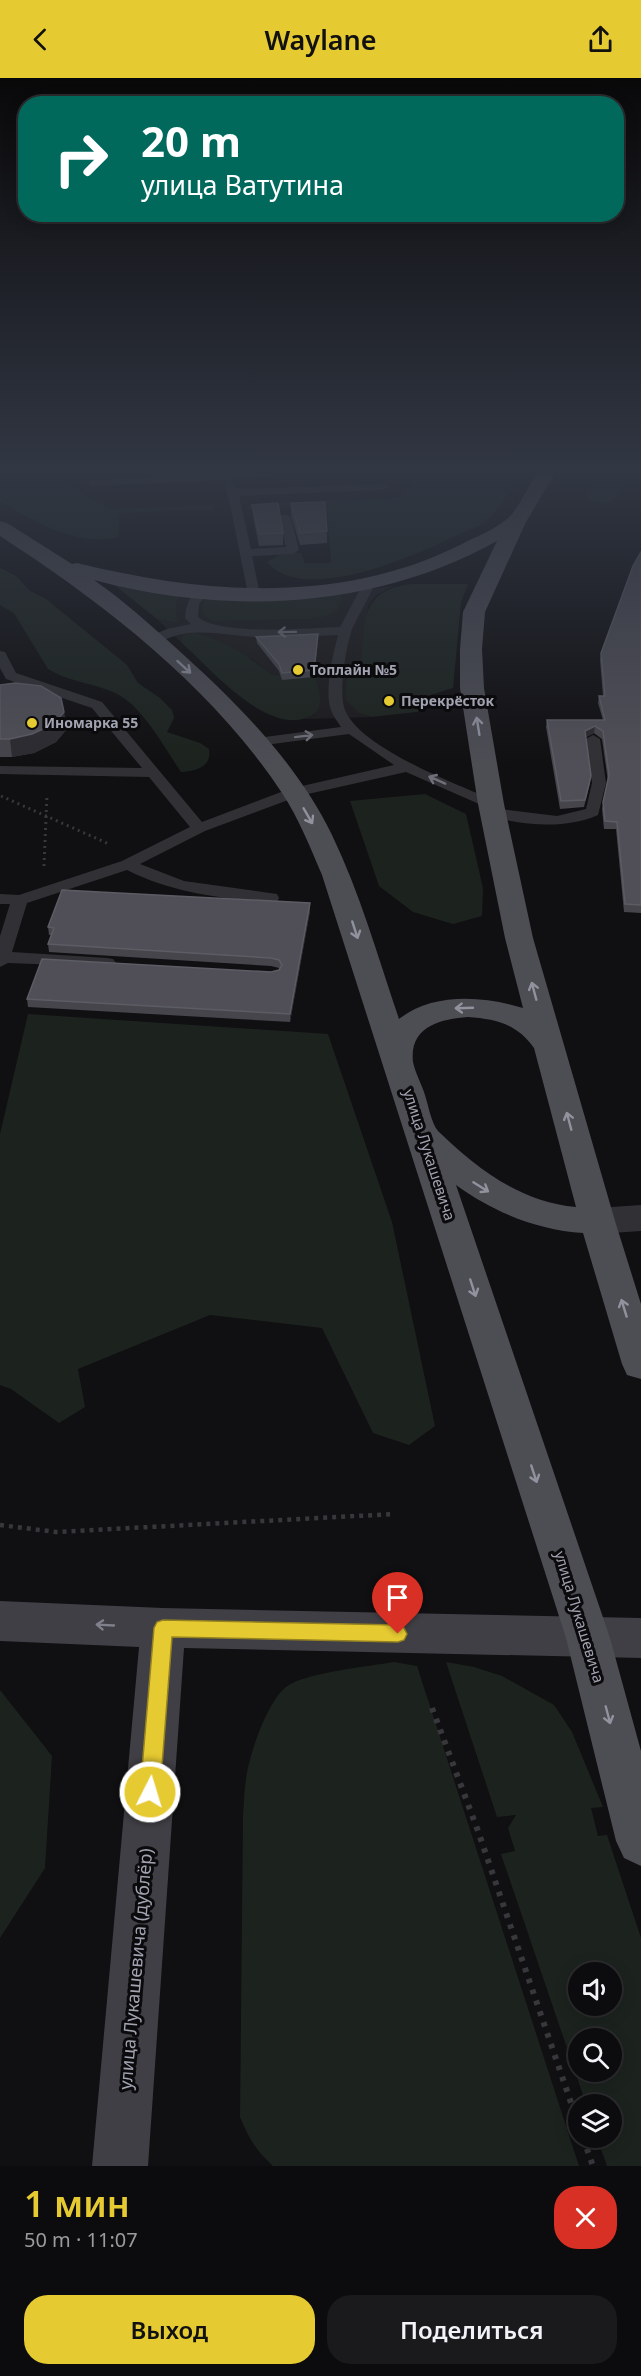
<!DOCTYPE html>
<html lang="ru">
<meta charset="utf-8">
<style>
:root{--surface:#0c0b0d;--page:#1a191b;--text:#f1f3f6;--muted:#9a9b9d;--line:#2c2b2e;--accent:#e6ca32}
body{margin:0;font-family:"Noto Sans",sans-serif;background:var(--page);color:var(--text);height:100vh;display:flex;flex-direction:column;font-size:22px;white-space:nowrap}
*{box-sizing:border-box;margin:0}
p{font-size:20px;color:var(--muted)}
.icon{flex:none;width:33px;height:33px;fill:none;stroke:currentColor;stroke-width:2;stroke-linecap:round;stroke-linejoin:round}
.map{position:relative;height:2088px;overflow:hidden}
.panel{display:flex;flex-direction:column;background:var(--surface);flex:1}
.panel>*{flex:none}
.banner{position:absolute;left:18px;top:18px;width:606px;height:126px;border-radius:24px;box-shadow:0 3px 15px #0003,0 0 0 2px var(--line);background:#00695c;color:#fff;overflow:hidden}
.buttons{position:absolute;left:568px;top:1884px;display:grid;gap:12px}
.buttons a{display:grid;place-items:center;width:54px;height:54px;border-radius:50%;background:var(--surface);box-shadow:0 3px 15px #0003,0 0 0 2px var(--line);font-size:30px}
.pin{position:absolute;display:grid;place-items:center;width:51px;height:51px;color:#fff;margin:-62px -26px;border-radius:50% 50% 50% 0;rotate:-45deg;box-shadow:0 0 6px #0007}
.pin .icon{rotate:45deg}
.me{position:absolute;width:66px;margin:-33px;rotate:5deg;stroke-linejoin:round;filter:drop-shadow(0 0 4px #0008)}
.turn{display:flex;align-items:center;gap:21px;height:126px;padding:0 24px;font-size:27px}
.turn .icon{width:78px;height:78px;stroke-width:2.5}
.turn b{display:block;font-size:42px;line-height:51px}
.round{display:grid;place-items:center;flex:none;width:63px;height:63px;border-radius:24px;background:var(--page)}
.overview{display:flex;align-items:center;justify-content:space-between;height:102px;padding:0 24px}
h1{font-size:36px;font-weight:600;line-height:45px;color:var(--accent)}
.cta{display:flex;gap:12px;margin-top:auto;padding:12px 24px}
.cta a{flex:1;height:69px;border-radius:24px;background:var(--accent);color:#111;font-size:24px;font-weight:600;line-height:69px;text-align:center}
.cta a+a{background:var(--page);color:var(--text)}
header{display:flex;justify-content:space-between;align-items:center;height:78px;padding:0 24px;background:var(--accent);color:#111;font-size:27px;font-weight:600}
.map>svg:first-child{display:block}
.built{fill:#1c1b1d}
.green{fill:#1c231e;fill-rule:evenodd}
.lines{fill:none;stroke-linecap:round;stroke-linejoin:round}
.path-far2{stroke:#37373c;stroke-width:3;stroke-dasharray:2 4;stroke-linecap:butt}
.path-far1{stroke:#37373c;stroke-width:4.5;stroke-dasharray:4 5;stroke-linecap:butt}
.path{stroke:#37373c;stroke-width:6;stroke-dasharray:4.5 7;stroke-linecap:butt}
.service{fill:#313135;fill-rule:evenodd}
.minor{fill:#313135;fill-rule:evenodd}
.secondary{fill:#3f3f45;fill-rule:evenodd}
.primary{fill:#4d4d54;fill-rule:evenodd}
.wall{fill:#46454c}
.shaded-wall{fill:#2c2b30}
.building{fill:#504f57;stroke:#5c5c65;stroke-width:1.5}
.oneway{stroke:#6f7079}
.oneway2{stroke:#90929e}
.oneway3{stroke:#7f808b}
.route{fill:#e6ca32;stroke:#968320;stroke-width:1.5}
.poi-dot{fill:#e6ca32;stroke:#0b0a0c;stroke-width:2}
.labels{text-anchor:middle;stroke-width:6;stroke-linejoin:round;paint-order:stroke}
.far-poi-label{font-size:14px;font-weight:bold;fill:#a1a3b1;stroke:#0b0a0c;text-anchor:start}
.street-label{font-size:15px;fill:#a1a3b1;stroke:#0b0a0c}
.near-street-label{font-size:18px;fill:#a1a3b1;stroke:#0b0a0c}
</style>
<header><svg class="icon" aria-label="back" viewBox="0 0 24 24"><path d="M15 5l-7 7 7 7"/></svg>Waylane<svg class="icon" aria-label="share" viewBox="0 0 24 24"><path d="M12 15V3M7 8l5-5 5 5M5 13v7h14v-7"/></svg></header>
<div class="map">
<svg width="641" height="2088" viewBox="0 0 641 2088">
<rect width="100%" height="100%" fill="#100f11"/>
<!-- built -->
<path class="built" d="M393,508L375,518L368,529L361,592L349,593L359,635L371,639L304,641L314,637L313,594L272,597L252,581L182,558V565L157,541L178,545L174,534L176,524L182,514L341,515Z"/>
<!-- green -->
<g class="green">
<path d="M0,395H48L109,431L214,427V431L119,435V459C75,469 37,444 0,424Z"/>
<path d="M423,395H521C511,412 501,429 486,443C477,450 463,454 453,459C413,479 302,527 267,484C279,476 287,474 301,475L305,485H331L327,430L248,431L249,426L402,419Z"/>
<path d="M596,395H628C617,419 614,435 585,418Z"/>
<path d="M0,490L16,498L30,513L46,521L127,587L138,605L160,620L172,632L174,640L167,654L200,665L209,671C212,689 196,693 181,694C164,669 141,625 113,614C92,605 67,603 48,591L14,535L0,527Z"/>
<path d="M112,505L182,514C174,526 175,531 178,545L157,541Z"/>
<path d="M412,506H468L461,524L453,610L424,619L425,633L371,639L359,635L347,623L345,617L348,593L361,592C366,547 356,513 412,506Z"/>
<path d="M341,515L342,520L337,533L322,539L308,541L211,543C201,535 201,532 205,521Z"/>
<path d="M193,555C221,560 250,579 272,597L313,594C318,608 328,631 309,639C266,657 211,591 182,565V558Z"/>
<path d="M425,716L466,736L483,810L482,838L453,846L413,834L379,808L350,723Z"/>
<path d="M28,936L328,956L392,1144L435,1348L409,1367L373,1355L322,1250L210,1237L78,1291L85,1329L59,1345L11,1311L0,1307V1056Z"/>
<path d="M394,1584L417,1588L579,2088H273C257,2074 248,2059 240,2039L243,1738C244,1726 244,1713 246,1701C249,1677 267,1624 286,1609C303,1595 371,1588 394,1584Z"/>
<path d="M446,1584L474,1589L502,1598L554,1627L572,1654L603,1729L591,1730L598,1758L607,1757L641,1860V2088H607L597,2060H612V2026H586L501,1776L515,1773L508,1750L516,1737L497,1739ZM579,1894H612V1928H579ZM612,1960V1994H579V1960Z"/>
<path d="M0,1612L52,1678L45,1790L0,1860Z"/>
</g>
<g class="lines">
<!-- path-far2 -->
<g class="path-far2">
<path d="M1,718L109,766"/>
<path d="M44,788L47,717"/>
</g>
<!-- path-far1 -->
<path class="path-far1" d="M0,1447L56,1454L394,1436"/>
<!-- path -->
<g class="path">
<path d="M432,1630L478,1753L579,2048"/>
<path d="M583,2060L593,2088"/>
</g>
<!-- service -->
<g class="service">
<path d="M222,395H279L274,398L232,400L229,402L233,403L237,411L382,406L388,409L382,412L239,418L251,471L286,469L279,439L285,436L291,439L299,472L293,476L252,478L260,516L254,520L248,516L230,426L224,405L227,402L92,408L87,405L92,402Z"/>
<path d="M369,502L375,506C368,521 359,536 352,551C346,569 338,615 345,632C361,671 459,707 496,723L499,726L496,729H486L406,694L299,718L205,753L140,786L184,803L277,816L279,820L277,824L271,825C221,820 172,815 127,792L27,825L12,874L107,880L113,881L116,885L113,889L8,885L0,889V858L10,826H0V816L19,817L122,783L190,749L149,699L0,696V688L142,690L92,630L6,601L0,590V573L5,574L16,595L102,624L202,744L289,711L394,687L349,656L257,668L250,664L257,660L341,649C338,644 333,638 331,632C324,614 333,576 338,557C311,558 285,560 258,559C227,558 196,548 166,561L164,569L159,570L152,566L155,556L167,551L191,546L185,540C186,528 190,514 203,509L209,513L199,526L198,539C221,558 308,550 340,549L363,506Z"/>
<path d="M593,657L600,661L606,705L598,737C564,752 524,747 488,738L485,735L493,730L557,738L586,731L592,705L586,661Z"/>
</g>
<!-- minor -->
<path class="minor" d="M641,1127V1153L597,1156L585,1152L579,1143L585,1134L597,1130Z"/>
<!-- secondary -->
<path class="secondary" d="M0,1523L163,1530L641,1540V1580L184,1570L148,2088H92L139,1569L0,1563Z"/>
<!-- primary -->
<path class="primary" d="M537,395H555L526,444L485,534L482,571L484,610L504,726L533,860L615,1143L641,1226V1301L627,1297L622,1286L583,1155C537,1152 493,1134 456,1107L610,1560L641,1673V1788L624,1780L616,1763L566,1560L322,797C310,769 299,741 282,715C212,609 105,526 0,458V443L7,445L72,486L77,485C203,516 340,527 460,467C475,459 494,452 507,441C518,432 529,407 537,395ZM497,463L463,534L460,571V610L478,726L505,860L523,930C484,918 433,914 399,941C378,879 360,815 332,757C296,683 235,623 175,569C148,545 123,522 94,502C228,538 375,531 497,463ZM468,939C496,941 517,946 534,970L576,1129C520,1124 476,1090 438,1053C431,1045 428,1025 424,1014C421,1005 415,994 413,984C409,949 440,941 468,939Z"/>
</g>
<!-- wall -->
<g class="wall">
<path d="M291,425L327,453V465L300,467L291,437Z"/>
<path d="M252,427L283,455V467L259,468L253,438Z"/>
<path d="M641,474V835L624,834L616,751H604L602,731L608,703L602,661L594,655L586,659L590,705L584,729L560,731L546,649L547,642H603L598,625L599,618H603L600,582L601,575Z"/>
<path d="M256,559L318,563L314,599L282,602L279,593L257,565Z"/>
<path d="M0,607L64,634L66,652L56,664L34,675L12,679H0Z"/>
<path d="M310,833L290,944L28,929L27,921L271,894L279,892L280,891L279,890L271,888L49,874L48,866L51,857H49L48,849Z"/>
</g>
<!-- shaded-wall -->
<g class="shaded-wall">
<path d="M64,634L66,652L56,664L34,675L12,679L10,661Z"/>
<path d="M595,648L594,655L584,660L585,653Z"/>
<path d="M310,825V833L290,944V936Z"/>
</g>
<!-- building -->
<g class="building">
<path d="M325,424L327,453L300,455L291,425Z"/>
<path d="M278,425L283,455L259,456L252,427Z"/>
<path d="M641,474V827L625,826L617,744L605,743L603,724L609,697L603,653L595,648L585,653L591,698L585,722L561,723L547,642H605L599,618H605L601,575L633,488Z"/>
<path d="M318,556L314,592L282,595L279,586L256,559Z"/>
<path d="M15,605L41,608L61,620L64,634L54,646L32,656L10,661H0V607Z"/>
<path d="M62,812L310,825L290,936L27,921L42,881L271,894L279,892L282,887L279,882L271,880L48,866L54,850L48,849Z"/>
</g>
<!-- one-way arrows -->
<defs><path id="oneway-shaft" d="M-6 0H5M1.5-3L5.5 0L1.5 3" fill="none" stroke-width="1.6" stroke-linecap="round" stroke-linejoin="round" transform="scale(1.5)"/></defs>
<g class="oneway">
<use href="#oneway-shaft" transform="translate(287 554) rotate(179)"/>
<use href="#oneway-shaft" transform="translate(304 658) rotate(-7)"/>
<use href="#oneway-shaft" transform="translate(437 702) rotate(-156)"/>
</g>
<g class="oneway2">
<use href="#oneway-shaft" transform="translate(184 589) rotate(42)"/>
<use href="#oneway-shaft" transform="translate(478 648) rotate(-99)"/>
<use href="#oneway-shaft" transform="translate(308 738) rotate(60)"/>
<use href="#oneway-shaft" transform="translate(355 852) rotate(72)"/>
<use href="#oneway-shaft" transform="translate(534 913) rotate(-105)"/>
<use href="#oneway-shaft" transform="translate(464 930) rotate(178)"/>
<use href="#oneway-shaft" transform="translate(569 1043) rotate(-105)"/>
<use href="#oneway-shaft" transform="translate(481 1109) rotate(32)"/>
<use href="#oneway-shaft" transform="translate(473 1210) rotate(72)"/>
<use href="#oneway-shaft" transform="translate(624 1230) rotate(-107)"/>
<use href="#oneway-shaft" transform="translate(534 1396) rotate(72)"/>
<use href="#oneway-shaft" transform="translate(608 1637) rotate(75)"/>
</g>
<use class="oneway3" href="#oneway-shaft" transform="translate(105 1547) rotate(-177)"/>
<!-- sky -->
<linearGradient id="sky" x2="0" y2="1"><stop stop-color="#090809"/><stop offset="0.57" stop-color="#313743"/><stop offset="1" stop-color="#313743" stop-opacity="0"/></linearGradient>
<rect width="641" height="687" fill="url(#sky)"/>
<!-- route -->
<path class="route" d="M163,1542L398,1547L404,1550L407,1556L404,1562L398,1564L172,1559L160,1714L157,1721L150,1723L143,1721L140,1714L154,1550L157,1544Z"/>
<!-- markers -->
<g class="poi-dot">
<circle cx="298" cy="592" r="6"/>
<circle cx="389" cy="623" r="6"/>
<circle cx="32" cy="645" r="6"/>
</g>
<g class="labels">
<!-- far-poi labels -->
<g class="far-poi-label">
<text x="310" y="597">Топлайн №5</text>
<text x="401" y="628">Перекрёсток</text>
<text x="44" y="650">Иномарка 55</text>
</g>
<!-- street labels -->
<g class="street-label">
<text transform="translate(429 1077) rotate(72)" y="5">улица Лукашевича</text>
<text transform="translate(579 1539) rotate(73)" y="5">улица Лукашевича</text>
</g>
<!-- near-street labels -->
<g class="near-street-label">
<text transform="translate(136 1891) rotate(-85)" y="6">улица Лукашевича (дублёр)</text>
</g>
</g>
</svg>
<div class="buttons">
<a><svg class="icon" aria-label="sound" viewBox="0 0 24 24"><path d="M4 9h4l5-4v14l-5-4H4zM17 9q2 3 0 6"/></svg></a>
<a><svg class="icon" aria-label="search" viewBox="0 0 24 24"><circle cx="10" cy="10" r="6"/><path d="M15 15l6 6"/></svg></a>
<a><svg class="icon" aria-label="layers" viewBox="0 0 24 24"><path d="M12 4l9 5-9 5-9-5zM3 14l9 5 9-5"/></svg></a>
</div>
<div class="pin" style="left:398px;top:1556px;background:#d93025"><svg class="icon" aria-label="arrive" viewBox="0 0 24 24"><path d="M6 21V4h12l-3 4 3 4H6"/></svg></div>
<svg class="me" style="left:150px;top:1714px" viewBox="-20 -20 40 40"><circle r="17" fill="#e6ca32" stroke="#fff" stroke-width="3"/><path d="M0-11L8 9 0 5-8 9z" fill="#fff"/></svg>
<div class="banner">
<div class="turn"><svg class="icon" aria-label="right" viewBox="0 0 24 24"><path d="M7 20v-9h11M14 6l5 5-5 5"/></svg><div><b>20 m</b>улица Ватутина</div></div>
</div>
</div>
<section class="panel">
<div class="overview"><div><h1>1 мин</h1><p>50 m · 11:07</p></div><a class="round" style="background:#d93025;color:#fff"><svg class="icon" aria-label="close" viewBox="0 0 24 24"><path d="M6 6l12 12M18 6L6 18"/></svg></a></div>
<div class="cta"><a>Выход</a><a>Поделиться</a></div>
</section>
